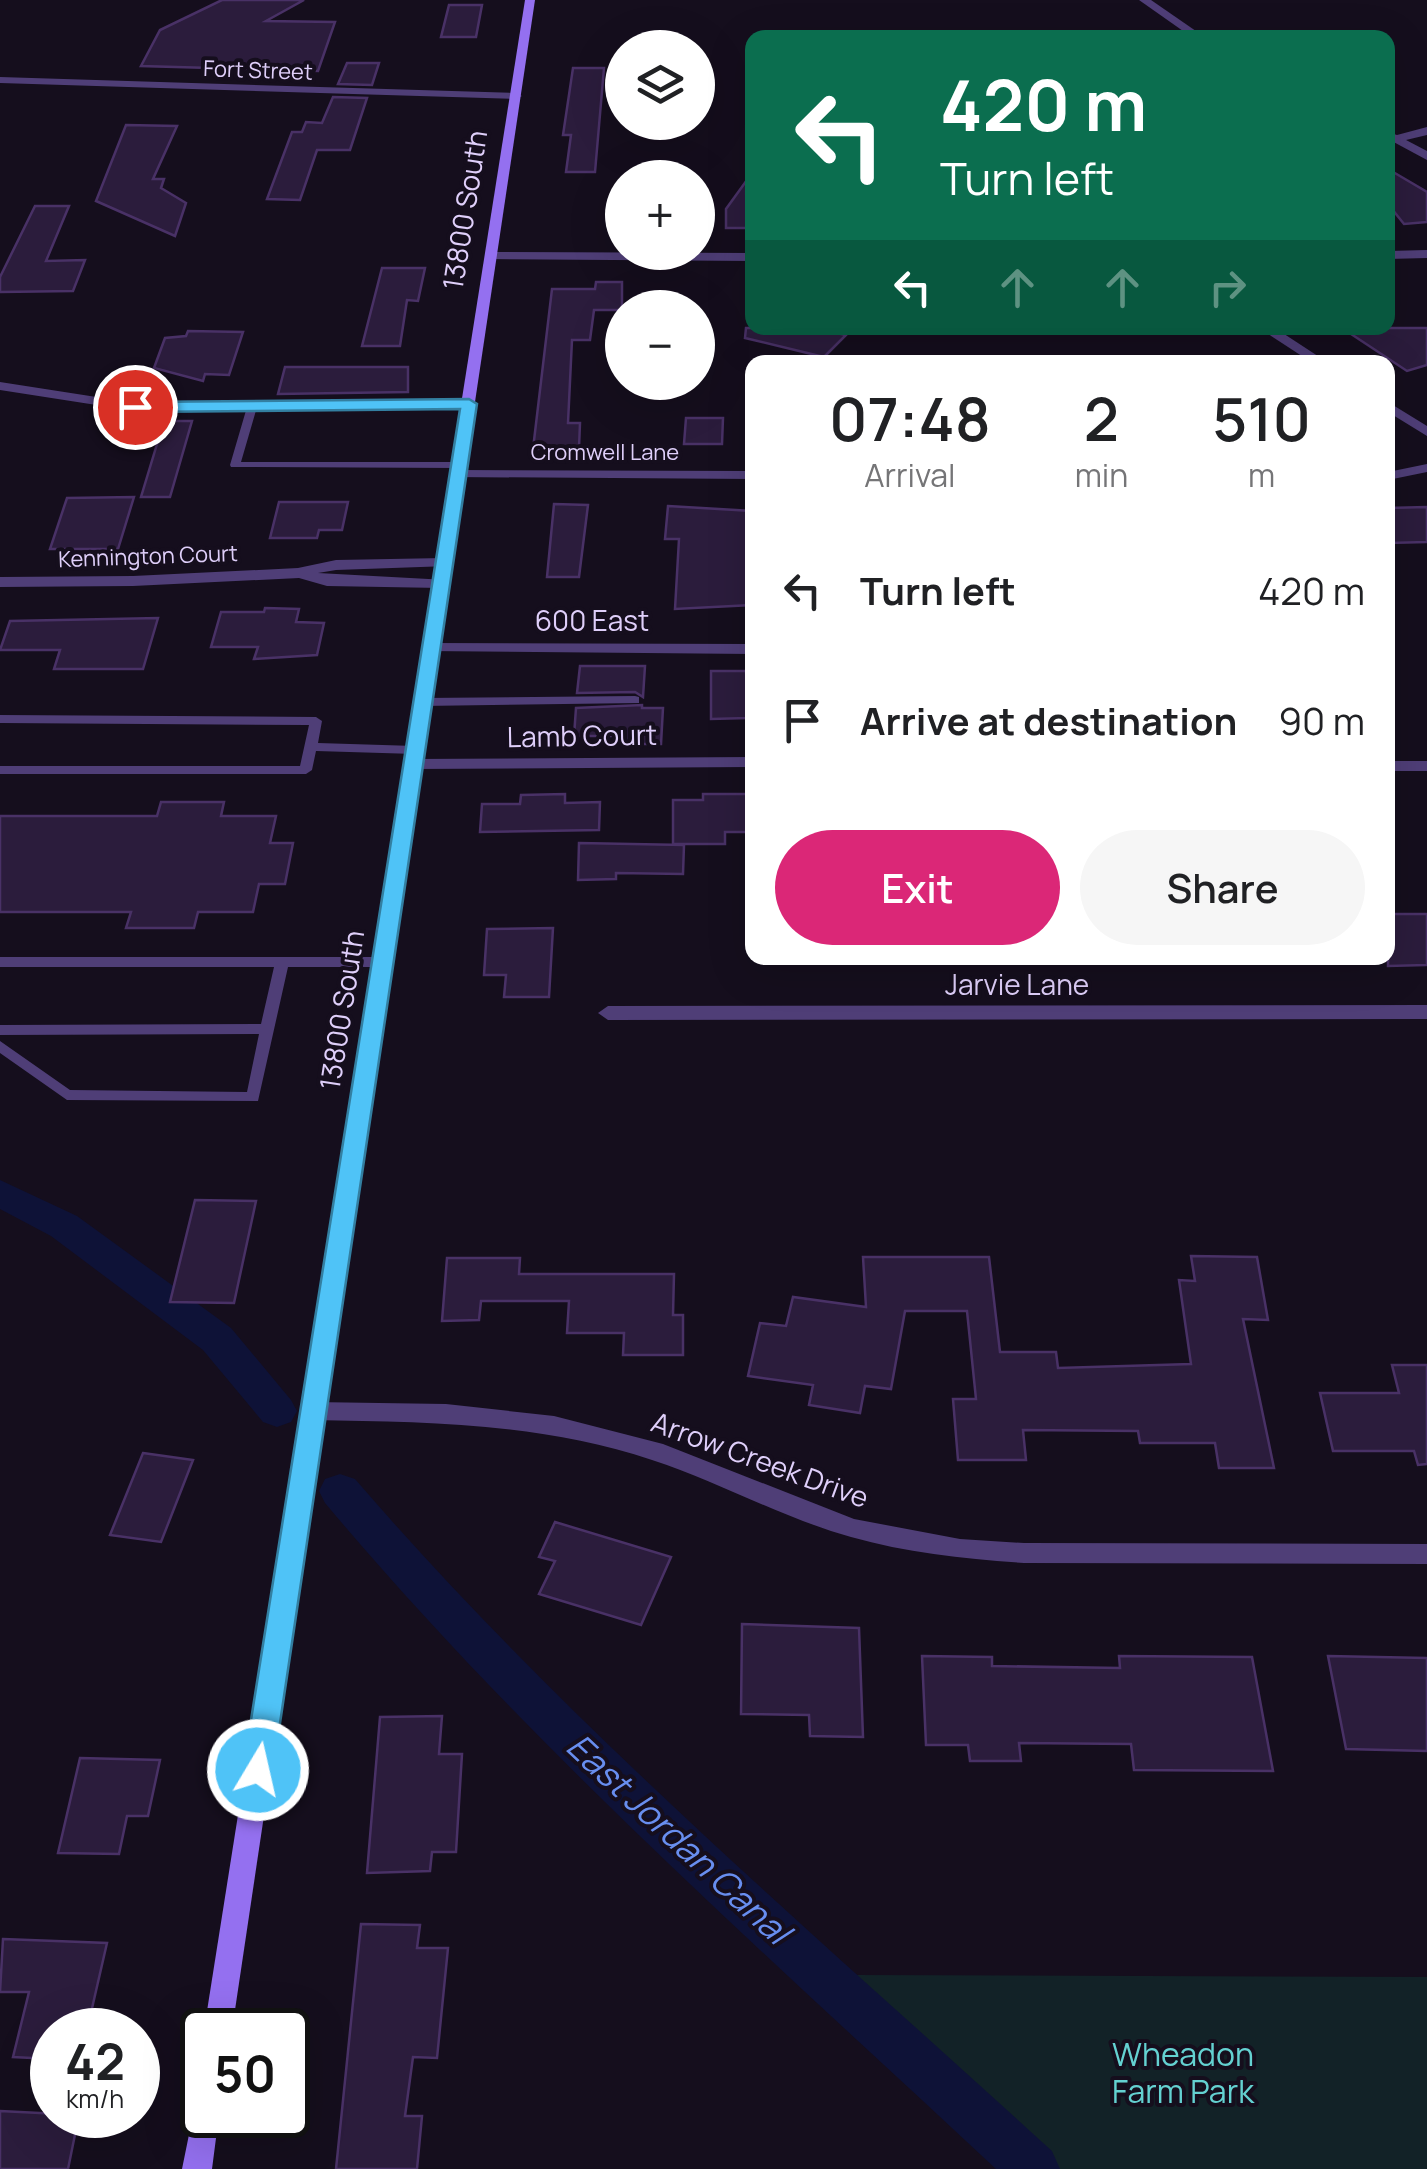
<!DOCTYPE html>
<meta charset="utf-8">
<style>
:root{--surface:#fff;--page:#f6f6f6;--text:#202124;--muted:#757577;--accent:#db2777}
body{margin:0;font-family:Manrope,sans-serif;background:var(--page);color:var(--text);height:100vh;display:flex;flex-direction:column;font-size:38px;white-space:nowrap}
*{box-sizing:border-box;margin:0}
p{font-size:32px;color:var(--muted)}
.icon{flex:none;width:55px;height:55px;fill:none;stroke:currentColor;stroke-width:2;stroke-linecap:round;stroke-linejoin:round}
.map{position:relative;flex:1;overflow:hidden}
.side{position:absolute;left:745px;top:355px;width:650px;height:610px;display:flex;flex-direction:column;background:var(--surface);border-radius:20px;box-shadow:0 10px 40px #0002}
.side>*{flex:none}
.guide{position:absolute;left:745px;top:30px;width:650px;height:305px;border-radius:20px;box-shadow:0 10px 40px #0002;background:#0b6e4f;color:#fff;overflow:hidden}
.tools{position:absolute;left:605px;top:30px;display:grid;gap:20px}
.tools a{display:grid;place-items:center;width:110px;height:110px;border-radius:50%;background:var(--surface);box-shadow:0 10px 40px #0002;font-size:50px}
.speed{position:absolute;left:30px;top:2008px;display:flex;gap:20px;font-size:50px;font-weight:700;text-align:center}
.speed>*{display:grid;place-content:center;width:130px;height:130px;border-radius:50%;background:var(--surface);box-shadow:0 10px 40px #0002;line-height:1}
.speed small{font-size:25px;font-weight:400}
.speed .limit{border:5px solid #111;border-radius:15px;background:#fff;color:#111}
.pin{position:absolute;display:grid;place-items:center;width:85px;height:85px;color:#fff;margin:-42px;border:5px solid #fff;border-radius:50%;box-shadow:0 2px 10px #0007}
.me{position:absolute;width:110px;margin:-55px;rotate:9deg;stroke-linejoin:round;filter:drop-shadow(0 0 8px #0008)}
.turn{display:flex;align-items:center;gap:35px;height:210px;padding:0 30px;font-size:45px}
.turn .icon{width:130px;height:130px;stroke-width:2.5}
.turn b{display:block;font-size:70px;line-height:85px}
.lanes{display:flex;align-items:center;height:95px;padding:0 30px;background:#0003;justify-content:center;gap:50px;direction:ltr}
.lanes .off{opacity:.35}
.eta{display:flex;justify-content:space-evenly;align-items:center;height:170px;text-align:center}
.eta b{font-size:60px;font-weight:600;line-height:70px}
.cta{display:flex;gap:20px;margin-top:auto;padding:20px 30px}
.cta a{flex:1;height:115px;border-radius:60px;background:var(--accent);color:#fff;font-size:40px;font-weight:600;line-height:115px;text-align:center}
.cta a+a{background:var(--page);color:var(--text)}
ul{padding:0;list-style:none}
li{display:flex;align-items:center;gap:30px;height:130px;padding:0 30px}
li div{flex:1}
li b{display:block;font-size:38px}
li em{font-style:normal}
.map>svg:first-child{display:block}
.green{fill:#122227}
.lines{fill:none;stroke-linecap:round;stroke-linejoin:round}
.canal{fill:#0e1237;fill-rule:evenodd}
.building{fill:#2b1c3c;stroke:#493166;stroke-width:2.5}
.service{fill:#4f3e77;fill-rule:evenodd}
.minor{fill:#4f3e77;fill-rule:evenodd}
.tertiary{fill:#4f3e77;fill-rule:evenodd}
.secondary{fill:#9470f0;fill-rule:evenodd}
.route{fill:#4fc3f7;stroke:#337fa1;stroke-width:2.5}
.labels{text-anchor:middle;stroke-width:8;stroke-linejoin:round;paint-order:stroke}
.far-street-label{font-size:22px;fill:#dfcffa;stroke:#150e1d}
.street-label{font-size:28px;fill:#dfcffa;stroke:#150e1d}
.near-park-label{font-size:32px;fill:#64d1d1;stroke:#150e1d}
.near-water-label{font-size:35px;font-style:italic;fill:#688eef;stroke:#150e1d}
</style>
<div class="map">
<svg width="1427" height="2169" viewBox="0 0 1427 2169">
<rect width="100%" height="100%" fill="#150e1d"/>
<!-- green -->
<path class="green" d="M853,1975L1427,1977V2169H1023Z"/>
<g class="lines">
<!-- canal -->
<g class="canal">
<path d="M0,1180L77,1216L231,1328L291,1400L297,1411L291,1422L277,1427L263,1422L203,1350L51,1236L0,1209Z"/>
<path d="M340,1474L355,1479C567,1725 813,1932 1052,2151L1060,2169H996C765,1953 529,1746 325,1503L319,1491L325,1479Z"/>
</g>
</g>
<!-- building -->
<g class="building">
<path d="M222,0H304L266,21L335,22L318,71L141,66L160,30Z"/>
<path d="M449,5H482L476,37H441Z"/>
<path d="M347,63H379L372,85L338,84Z"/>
<path d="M573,68H604L595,172H566L571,135H563Z"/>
<path d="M333,97L367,98L350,150H317L300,200L267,199L292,132H302L306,122L322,123Z"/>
<path d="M126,125L177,126L153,179H164L161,188L186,203L175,236L96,201Z"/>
<path d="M1388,169L1427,192V222L1404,224L1388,204Z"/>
<path d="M752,173V228H726V209Z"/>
<path d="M35,206H69L46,261L85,260L73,291L0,292V277Z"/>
<path d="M382,268H425L418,301L407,300L400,346H362Z"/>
<path d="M596,282H622V310H594L590,340H572L568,423H580L579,448L533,449L552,289H595Z"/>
<path d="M746,328H813L846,335L824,357L745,338Z"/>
<path d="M1342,328H1427V365L1407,371Z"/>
<path d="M188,331L243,332L229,375L205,374L203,381L154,368L165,338L186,336Z"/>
<path d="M285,367H408V392L278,394Z"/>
<path d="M686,418H723L722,444H684Z"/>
<path d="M164,421H192L170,497H141Z"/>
<path d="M134,497L118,549H50L67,498Z"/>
<path d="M279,502H348L342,530H319L317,538H270Z"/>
<path d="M554,504L588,505L579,577H547Z"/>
<path d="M668,506L752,511V605L675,609L679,539H665Z"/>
<path d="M1427,507V542L1388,543V508Z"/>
<path d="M265,608L299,609L296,622L324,623L317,655L254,659L258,647H211L221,612H264Z"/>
<path d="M158,618L143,669H54L60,650H0L10,621Z"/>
<path d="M580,666H645L643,697L635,692L577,693Z"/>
<path d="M711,671H746L748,718L711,719Z"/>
<path d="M642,705V708H663L661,744H617V736H574L576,708Z"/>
<path d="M565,794V803L600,802L599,830L480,832L482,804H520L521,795Z"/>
<path d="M703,794H752V832H725V844H673V800H703Z"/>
<path d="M161,802H224L221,816H276L270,843H293L285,884H259L253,912H198L194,928H126L131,912H0V816H157Z"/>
<path d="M579,843L684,845L683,874L616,873V879L578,880Z"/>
<path d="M1388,914H1427V965L1388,966Z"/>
<path d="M553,928L549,997H504L506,975H484L487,929Z"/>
<path d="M195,1200L256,1201L234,1303L170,1302Z"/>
<path d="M1191,1256L1257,1257L1268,1320L1243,1319L1274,1468H1219L1215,1443H1140L1138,1431L1023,1430L1026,1460H958L953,1399H976L967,1311H905L891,1389L865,1386L860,1413L809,1405L813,1385L748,1376L760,1323L786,1326L793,1297L866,1307L863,1257H989L1000,1352H1056L1058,1368L1191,1364L1179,1280L1195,1281Z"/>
<path d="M447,1258H520L519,1274H674L673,1315H683V1355H623L624,1333H567L569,1301H481L479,1320L442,1321Z"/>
<path d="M1392,1365H1427V1464L1418,1465L1414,1451H1333L1320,1393H1399Z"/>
<path d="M143,1453L193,1460L161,1542L110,1535Z"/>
<path d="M555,1522L671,1557L641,1625L539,1594L555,1561L539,1557Z"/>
<path d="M742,1624L859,1628L863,1737L810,1736L809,1715L741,1714Z"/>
<path d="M922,1656L992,1657V1666L1120,1668L1119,1656L1252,1657L1273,1771L1134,1770L1131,1744L1019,1743L1021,1761H970L968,1745H926Z"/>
<path d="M1328,1656L1427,1658V1751L1346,1749Z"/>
<path d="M442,1716L439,1754H462L456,1852H432L430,1871L367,1873L380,1717Z"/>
<path d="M80,1758L160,1760L148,1816H127L119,1854L58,1853Z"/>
<path d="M361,1924L420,1925L417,1948H448L437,2058L413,2057L405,2116H422L417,2169H336Z"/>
<path d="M3,1939L107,1943L87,2030H52V2059L13,2057L29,1992H0Z"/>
<path d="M0,2111L79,2115L68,2169H0Z"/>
</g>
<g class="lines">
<!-- service -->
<g class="service">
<path d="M252,404L257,407L241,462H459L464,465L459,468L231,467L230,465L247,407Z"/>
<path d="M635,696L639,697V703L422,706L416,702L422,698Z"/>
<path d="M0,715L316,717L322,721L318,743L415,746L421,750L415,754L316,751L312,770L306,774H0V766H300L309,725L0,723Z"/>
<path d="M0,957H383L390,962L383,967H288L258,1101L67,1100L0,1053V1041L70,1090L247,1092L259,1034L0,1035V1025L261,1024L274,967H0Z"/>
</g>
<!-- minor -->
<g class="minor">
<path d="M1139,0H1151L1206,38H1193Z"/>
<path d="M1427,127V135L1406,140L1427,151V160L1388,139V132L1397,135Z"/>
<path d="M1427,250V258L1388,259V251Z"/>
<path d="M491,252L752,253V261L486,259L485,256Z"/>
<path d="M1259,328H1275L1327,362H1311Z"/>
<path d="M0,382L135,403L469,400L476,404L469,408L135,411L0,390Z"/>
<path d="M1388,402L1427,426V436L1388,412Z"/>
<path d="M1427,464V472L1388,480V472Z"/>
<path d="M458,470L752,471V479L453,477L451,474Z"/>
<path d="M444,558L449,560V566L336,570L318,573L447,580L449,583L441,588L327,586L299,578L133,586L0,587V577L133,576L298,568L336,560Z"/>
<path d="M431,643L752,644V654L425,651V645Z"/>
<path d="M752,757V767L413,769L404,764L413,759Z"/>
<rect x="1388" y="761" width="39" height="10"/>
<path d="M1427,1005V1019L608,1020L598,1013L608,1006Z"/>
<path d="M313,1402L446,1404L554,1416L663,1444L854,1519L960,1539L1024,1543L1427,1544V1564L1024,1563C966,1559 907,1553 851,1537C783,1518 719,1482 652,1460C542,1423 428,1422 313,1420L305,1417L302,1411L305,1405Z"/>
</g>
<!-- tertiary -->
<path class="tertiary" d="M0,77L516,93L522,96L516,99L0,83Z"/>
<!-- secondary -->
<g class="secondary">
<path d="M525,0H535L232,2030H204Z"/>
<path d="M202,2102V2115H219L212,2169H182L195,2105Z"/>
</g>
</g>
<!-- route -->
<path class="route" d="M469,399L477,404L273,1770L268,1780L258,1784L247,1780L243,1770L460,409L135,412L127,407L135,402Z"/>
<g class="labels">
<!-- far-street labels -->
<g class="far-street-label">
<text transform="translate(258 70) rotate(2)" y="8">Fort Street</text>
<text x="605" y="460">Cromwell Lane</text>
<text transform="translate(148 556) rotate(-2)" y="8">Kennington Court</text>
</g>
<!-- street labels -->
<g class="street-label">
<text transform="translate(465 210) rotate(-81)" y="10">13800 South</text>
<text x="592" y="631">600 East</text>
<text transform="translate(582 736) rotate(-1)" y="10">Lamb Court</text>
<text x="1017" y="995">Jarvie Lane</text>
<text transform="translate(342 1010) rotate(-81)" y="10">13800 South</text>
<text transform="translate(760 1460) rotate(20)" y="10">Arrow Creek Drive</text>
</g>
<!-- near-park labels -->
<g class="near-park-label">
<text x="1183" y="2066">Wheadon<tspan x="1183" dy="37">Farm Park</tspan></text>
</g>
<!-- near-water labels -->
<g class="near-water-label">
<text transform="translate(678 1839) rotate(43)" y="12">East Jordan Canal</text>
</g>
</g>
</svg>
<div class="tools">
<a><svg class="icon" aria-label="layers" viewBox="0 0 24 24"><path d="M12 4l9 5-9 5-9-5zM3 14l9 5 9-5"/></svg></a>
<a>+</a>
<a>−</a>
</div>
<div class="speed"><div>42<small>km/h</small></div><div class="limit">50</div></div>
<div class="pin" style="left:135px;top:407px;background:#d93025"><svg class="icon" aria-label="arrive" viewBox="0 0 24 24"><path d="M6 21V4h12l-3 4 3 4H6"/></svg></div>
<svg class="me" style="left:258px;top:1770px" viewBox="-20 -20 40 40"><circle r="17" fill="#4fc3f7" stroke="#fff" stroke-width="3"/><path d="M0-11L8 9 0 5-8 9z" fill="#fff"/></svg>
<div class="guide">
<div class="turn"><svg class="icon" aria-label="left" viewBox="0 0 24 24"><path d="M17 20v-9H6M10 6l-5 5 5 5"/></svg><div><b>420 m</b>Turn left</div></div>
<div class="lanes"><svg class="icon" aria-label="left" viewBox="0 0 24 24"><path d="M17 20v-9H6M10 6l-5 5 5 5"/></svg><svg class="icon off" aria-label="ahead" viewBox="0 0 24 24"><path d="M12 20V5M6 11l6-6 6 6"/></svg><svg class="icon off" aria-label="ahead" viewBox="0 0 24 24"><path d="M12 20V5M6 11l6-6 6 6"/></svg><svg class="icon off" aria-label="right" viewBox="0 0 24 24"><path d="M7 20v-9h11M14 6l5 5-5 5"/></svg></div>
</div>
<section class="side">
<div class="eta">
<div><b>07:48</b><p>Arrival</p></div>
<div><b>2</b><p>min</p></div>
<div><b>510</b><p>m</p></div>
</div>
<ul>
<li><svg class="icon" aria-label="left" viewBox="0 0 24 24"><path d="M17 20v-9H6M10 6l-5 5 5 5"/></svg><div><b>Turn left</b></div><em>420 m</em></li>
<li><svg class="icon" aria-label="arrive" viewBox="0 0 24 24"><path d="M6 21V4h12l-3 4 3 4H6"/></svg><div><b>Arrive at destination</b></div><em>90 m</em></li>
</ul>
<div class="cta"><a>Exit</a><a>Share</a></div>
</section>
</div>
